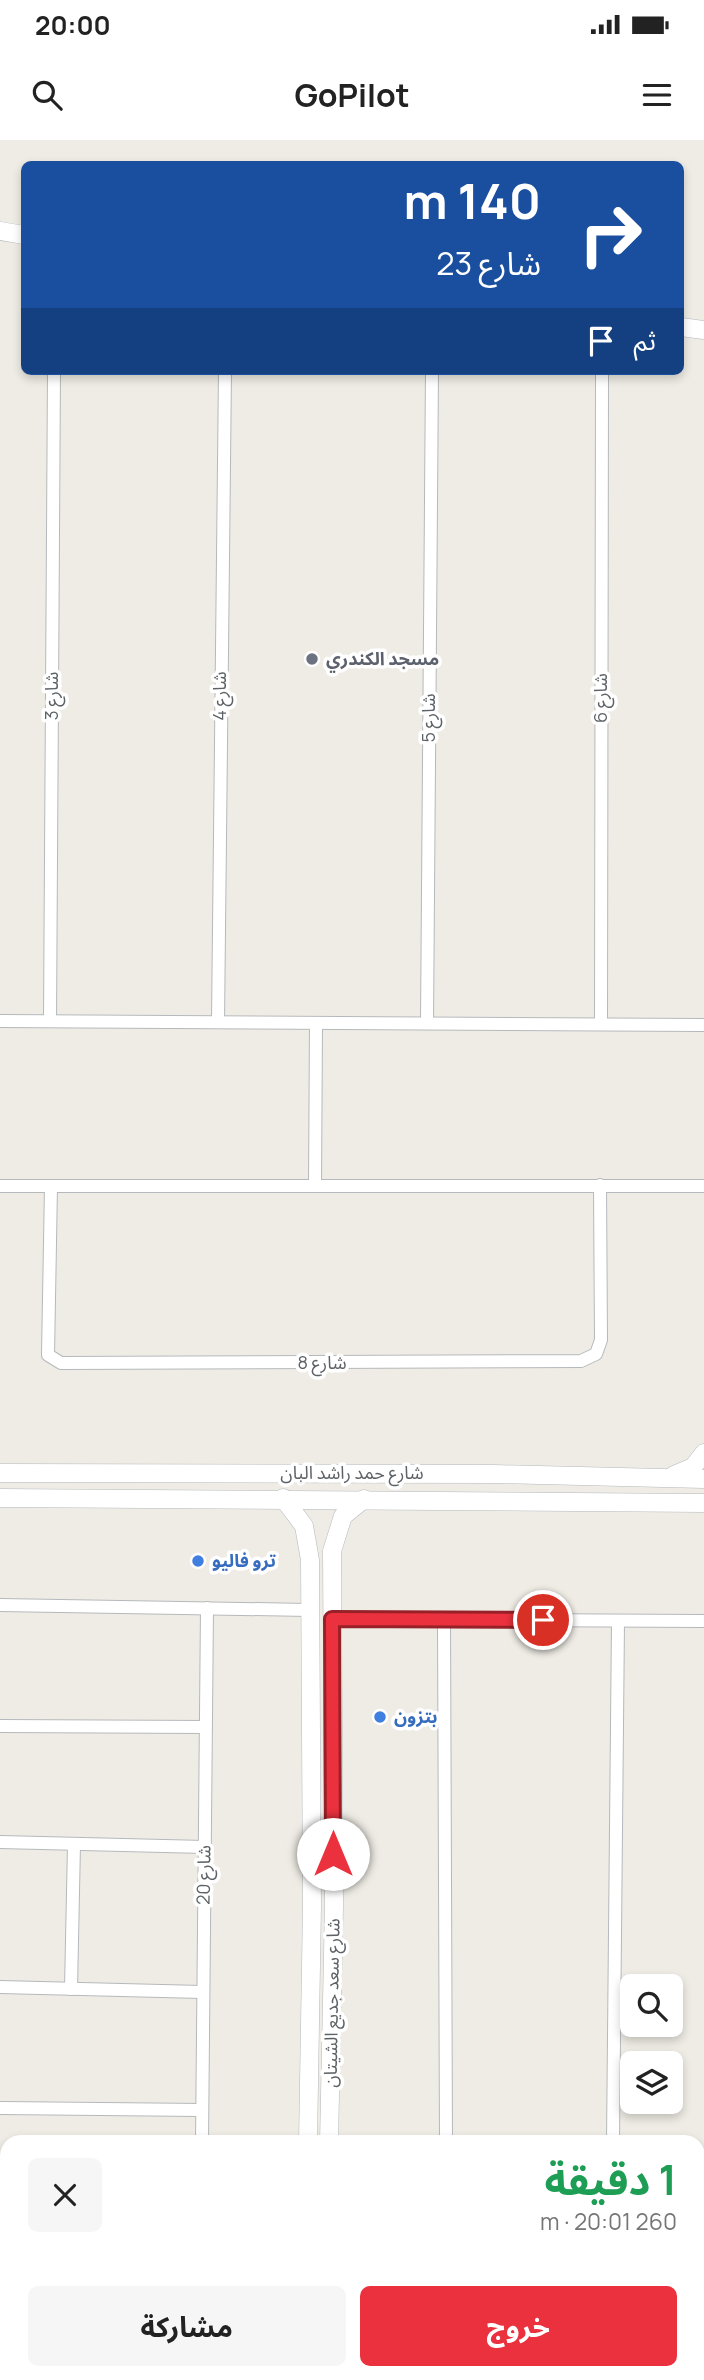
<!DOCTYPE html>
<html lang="ar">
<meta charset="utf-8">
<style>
:root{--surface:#fff;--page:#f6f6f6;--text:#222;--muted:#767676;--accent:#ea313d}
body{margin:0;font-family:Manrope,"Noto Sans Arabic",sans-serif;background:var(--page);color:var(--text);direction:rtl;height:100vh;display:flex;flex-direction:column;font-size:26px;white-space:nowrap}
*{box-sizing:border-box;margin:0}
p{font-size:23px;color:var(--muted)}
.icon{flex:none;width:38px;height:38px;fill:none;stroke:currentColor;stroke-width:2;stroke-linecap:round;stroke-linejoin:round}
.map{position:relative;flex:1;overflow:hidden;direction:ltr}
.drawer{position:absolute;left:0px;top:1995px;width:705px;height:245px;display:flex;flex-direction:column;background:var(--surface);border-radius:21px 21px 0 0;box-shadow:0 4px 10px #0003;direction:rtl}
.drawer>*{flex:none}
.banner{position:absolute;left:21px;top:21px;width:663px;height:214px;border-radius:10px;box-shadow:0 4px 10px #0003;direction:rtl;background:#1a4fa0;color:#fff;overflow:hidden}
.buttons{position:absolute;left:620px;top:1834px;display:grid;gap:14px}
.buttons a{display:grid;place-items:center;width:63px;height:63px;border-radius:10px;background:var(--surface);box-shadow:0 4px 10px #0003;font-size:35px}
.pin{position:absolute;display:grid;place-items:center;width:60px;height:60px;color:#fff;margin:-30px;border:4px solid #fff;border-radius:50%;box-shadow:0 2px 7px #0007}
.me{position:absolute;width:77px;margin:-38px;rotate:0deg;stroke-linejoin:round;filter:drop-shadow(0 0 5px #0008)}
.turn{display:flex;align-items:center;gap:24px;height:147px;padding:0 28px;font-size:32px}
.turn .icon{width:91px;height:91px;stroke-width:2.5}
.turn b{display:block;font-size:49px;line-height:60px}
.then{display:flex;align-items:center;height:66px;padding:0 28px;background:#0003;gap:14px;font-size:26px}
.round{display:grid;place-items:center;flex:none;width:74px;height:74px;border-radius:10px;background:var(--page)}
.overview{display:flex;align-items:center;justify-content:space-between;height:119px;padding:0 28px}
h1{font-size:42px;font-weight:700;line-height:52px;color:#1e9e55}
.cta{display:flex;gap:14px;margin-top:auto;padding:14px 28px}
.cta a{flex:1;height:80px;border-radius:10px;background:var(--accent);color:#fff;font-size:28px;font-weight:700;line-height:80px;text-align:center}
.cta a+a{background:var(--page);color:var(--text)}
.status{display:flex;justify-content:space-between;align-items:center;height:49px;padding:0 35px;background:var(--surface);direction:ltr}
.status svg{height:19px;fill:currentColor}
header{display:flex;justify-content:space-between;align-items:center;height:91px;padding:0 28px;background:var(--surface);font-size:32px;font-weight:700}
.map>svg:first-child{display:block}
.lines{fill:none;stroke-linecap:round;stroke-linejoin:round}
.street-casing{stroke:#b6b9bc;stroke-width:14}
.secondary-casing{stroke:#b4b9bd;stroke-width:19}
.street{stroke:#fff;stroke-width:12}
.secondary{stroke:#fff;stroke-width:18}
.route-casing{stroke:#982028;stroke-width:18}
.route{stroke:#ea313d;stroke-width:12}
.worship-dot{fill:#6b7280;stroke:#fff;stroke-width:2.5}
.shop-dot{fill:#3f7fe0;stroke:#fff;stroke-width:2.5}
.labels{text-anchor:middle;stroke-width:7;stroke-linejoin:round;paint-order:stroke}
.worship-label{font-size:18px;font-weight:bold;fill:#5b616d;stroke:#fff;text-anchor:start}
.street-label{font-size:18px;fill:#5d6266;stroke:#fff}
.shop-label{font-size:18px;font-weight:bold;fill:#366cbe;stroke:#fff;text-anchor:start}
</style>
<div class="status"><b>20:00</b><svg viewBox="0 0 49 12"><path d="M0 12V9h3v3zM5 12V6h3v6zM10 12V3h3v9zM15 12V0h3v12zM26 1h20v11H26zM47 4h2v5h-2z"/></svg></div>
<header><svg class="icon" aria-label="menu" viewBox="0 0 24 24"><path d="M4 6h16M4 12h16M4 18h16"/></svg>GoPilot<svg class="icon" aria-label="search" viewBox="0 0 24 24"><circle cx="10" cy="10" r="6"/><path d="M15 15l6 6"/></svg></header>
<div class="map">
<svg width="704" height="2240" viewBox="0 0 704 2240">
<rect width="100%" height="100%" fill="#efece5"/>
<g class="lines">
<defs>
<g id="street">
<path d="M0,881L704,885"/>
<path d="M50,881L54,231"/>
<path d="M218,882L225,231"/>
<path d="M427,883L432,231"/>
<path d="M601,884L602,231"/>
<path d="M0,1046H704"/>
<path d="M51,1046L48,1215L61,1223L581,1221L596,1214L601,1200L600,1045"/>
<path d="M315,1046L316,883"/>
<path d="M0,1465L310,1470"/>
<path d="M332,1479L704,1481"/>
<path d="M444,1480L446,2002"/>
<path d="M0,1586L206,1587"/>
<path d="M0,1702L205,1707"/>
<path d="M0,1847L202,1852"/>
<path d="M71,1849L74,1704"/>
<path d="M0,1968L202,1970"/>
<path d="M202,2002L207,1468"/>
<path d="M613,2002L618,1481"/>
<path d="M698,2081H704"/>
<path d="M0,2089H7"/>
<path d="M198,2240V2233"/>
</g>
<g id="secondary">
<path d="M0,91L24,95"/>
<path d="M681,187L704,190"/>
<path d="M0,1333L494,1334L704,1339"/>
<path d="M674,1335L693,1327L704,1313"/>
<path d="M0,1358L704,1363"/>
<path d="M283,1358L304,1386L310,1420L312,1766L308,2002"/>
<path d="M329,2002L334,1766L332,1411L343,1376L364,1359"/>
<path d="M306,2240V2233"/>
<path d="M328,2240V2233"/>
</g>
</defs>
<!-- street casing -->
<use href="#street" class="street-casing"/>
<!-- secondary casing -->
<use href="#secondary" class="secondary-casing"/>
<!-- street -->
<use href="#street" class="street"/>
<!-- secondary -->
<use href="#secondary" class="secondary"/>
</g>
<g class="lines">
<defs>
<path id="route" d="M333,1714L332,1479L543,1480"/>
</defs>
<!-- route casing -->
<use href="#route" class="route-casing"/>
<!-- route -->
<use href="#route" class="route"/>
</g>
<!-- markers -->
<circle class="worship-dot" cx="312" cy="519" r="7"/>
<g class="shop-dot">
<circle cx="198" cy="1421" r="7"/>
<circle cx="380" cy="1577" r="7"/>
</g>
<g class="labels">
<!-- worship labels -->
<g class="worship-label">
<text x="326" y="525">مسجد الكندري</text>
</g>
<!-- street labels -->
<g class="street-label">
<text transform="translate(52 556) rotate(-90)" y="6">شارع 3</text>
<text transform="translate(220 556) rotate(-90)" y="6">شارع 4</text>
<text transform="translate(601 558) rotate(-90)" y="6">شارع 6</text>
<text transform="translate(429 578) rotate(-90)" y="6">شارع 5</text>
<text x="322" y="1229">شارع 8</text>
<text x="352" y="1339">شارع حمد راشد البان</text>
<text transform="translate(204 1735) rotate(-89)" y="6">شارع 20</text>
<text transform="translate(332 1863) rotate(-89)" y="6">شارع سعد جديع الشيتان</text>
</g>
<!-- shop labels -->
<g class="shop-label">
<text x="212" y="1427">ترو فاليو</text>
<text x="394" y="1583">بتزون</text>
</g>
</g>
</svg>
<div class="buttons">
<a><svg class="icon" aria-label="search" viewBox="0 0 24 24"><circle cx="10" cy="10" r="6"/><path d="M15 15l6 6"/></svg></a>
<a><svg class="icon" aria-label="layers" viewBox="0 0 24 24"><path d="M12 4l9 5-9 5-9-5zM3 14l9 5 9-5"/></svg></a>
</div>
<div class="pin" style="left:543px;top:1480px;background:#d93025"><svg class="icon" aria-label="arrive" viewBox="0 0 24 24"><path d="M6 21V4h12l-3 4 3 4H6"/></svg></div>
<svg class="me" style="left:333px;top:1714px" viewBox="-20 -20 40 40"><circle r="19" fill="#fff"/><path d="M0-13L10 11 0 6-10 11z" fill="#ea313d"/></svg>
<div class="banner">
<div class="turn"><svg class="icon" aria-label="right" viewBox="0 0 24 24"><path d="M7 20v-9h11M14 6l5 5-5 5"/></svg><div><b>140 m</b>شارع 23</div></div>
<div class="then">ثم<svg class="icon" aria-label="arrive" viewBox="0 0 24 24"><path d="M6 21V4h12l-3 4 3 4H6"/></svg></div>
</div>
<section class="drawer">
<div class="overview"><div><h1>1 دقيقة</h1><p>260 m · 20:01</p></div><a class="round"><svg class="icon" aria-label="close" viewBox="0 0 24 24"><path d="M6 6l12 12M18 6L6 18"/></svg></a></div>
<div class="cta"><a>خروج</a><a>مشاركة</a></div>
</section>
</div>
